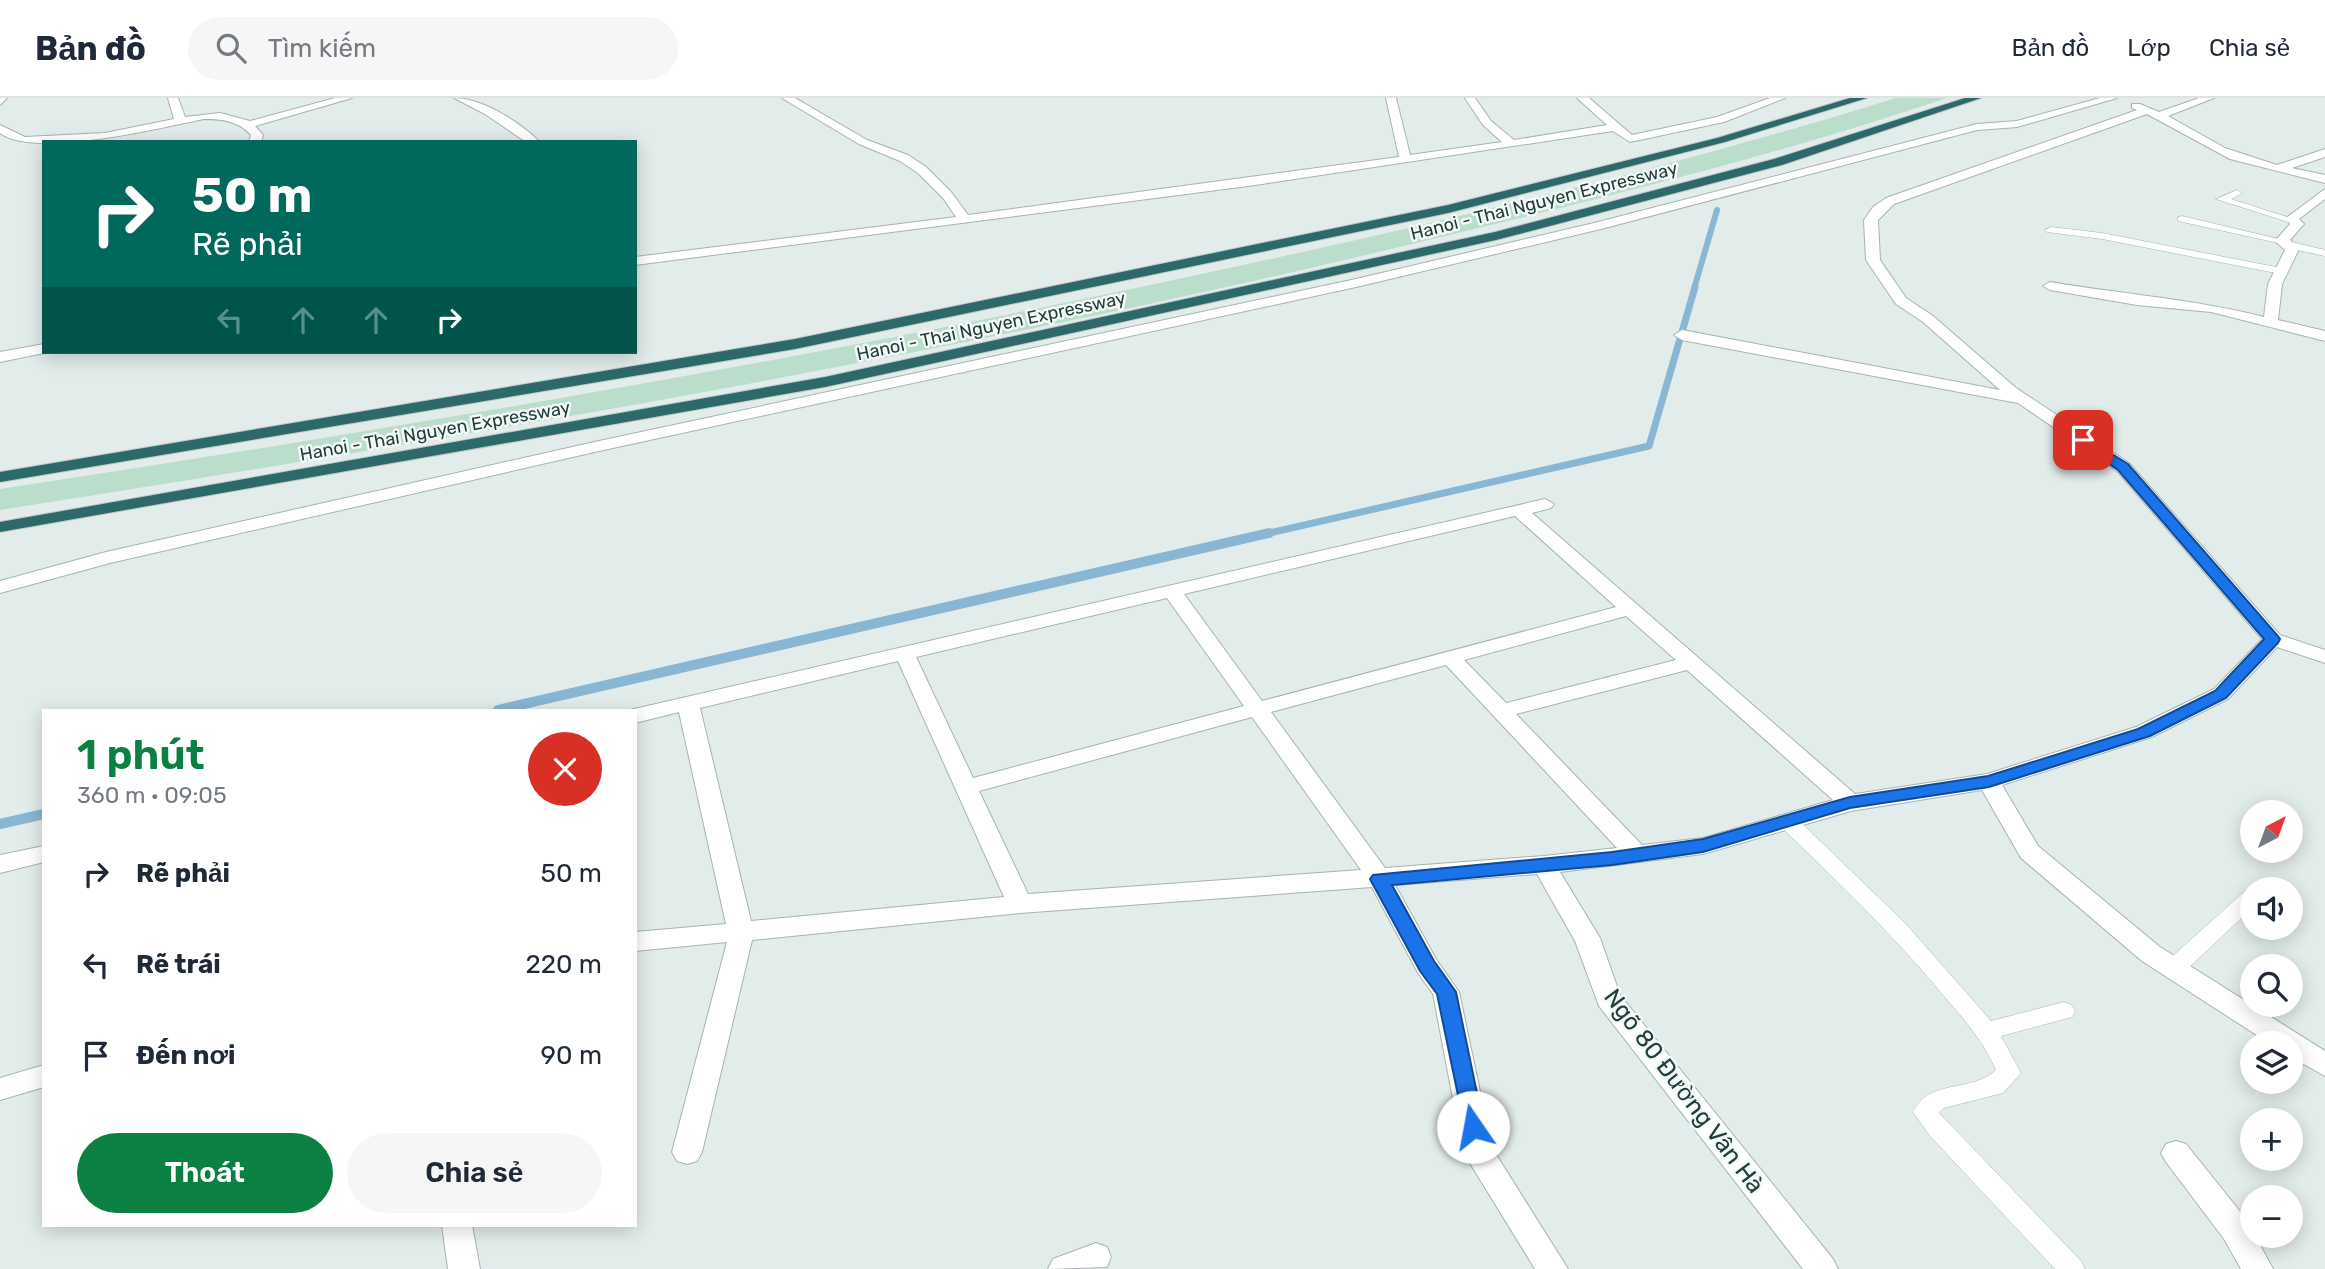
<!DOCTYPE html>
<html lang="vi">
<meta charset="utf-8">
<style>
:root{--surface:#fff;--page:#f6f6f7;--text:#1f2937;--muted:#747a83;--line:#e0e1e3;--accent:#0b8043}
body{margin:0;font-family:Rubik,sans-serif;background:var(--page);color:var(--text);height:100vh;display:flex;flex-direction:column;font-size:26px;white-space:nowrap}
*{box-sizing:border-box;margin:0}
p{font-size:23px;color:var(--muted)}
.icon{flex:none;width:38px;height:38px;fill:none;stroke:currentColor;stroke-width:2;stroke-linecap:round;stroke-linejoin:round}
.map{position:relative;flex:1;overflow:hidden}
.details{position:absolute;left:42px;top:611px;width:595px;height:518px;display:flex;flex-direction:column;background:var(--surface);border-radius:0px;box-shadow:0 4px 18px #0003}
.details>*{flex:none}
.guide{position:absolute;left:42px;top:42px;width:595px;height:214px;border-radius:0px;box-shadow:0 4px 18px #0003;background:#00695c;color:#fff;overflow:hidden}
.needle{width:46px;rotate:41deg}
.controls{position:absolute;left:2240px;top:702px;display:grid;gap:14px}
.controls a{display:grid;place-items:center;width:63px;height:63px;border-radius:50%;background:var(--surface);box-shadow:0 4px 18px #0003;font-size:35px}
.pin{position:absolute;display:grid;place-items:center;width:60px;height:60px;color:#fff;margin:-30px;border-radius:14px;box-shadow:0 4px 10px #0006}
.me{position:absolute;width:77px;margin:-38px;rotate:348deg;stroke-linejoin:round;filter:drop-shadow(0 0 5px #0008)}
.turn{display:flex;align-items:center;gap:24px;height:147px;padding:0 35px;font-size:32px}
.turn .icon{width:91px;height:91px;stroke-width:2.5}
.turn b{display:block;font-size:49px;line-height:60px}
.lanes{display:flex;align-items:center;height:66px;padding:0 35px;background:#0003;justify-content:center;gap:35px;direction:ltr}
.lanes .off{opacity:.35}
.round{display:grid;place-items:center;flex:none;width:74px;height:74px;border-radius:37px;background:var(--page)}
.headline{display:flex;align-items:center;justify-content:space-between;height:119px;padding:0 35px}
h1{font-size:42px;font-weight:600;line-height:52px;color:var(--accent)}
.button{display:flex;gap:14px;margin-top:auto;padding:14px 35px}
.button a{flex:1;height:80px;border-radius:42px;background:var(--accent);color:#fff;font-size:28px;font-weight:600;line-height:80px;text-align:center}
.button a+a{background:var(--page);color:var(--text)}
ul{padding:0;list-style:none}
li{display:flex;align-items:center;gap:21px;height:91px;padding:0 35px}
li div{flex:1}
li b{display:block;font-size:26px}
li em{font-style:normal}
header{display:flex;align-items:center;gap:42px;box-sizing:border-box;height:98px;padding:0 35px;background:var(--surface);border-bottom:2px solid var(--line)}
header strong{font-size:33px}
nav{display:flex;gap:38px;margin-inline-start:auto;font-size:24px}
.search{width:490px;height:63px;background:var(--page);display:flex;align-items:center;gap:18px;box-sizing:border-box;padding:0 24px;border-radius:38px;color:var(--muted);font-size:26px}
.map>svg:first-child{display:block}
.green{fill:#baddcc}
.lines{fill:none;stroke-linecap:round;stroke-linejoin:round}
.stream-far2{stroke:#89b6d2;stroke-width:6}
.stream-far1{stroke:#89b6d2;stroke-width:7}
.stream{stroke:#89b6d2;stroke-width:10}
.lane-casing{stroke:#a5b4b2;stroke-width:1}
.street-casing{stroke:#a5b4b2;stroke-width:2}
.highway-casing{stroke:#c1c9c8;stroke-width:2}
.lane{fill:#fff;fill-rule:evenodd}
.street{fill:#fff;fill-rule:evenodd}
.highway{fill:#2d696a;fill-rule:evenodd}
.route{fill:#1a73e8;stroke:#114b97;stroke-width:2}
.labels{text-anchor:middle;stroke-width:5;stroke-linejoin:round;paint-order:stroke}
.far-street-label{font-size:18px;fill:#223d3c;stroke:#f2f9f7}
.near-street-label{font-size:24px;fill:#223d3c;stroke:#f2f9f7}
</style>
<header>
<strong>Bản đồ</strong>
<div class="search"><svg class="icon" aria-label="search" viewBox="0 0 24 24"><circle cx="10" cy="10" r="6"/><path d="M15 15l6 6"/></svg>Tìm kiếm</div>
<nav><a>Bản đồ</a><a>Lớp</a><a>Chia sẻ</a></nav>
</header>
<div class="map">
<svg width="2325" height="1171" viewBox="0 0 2325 1171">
<rect width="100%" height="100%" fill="#e2ecea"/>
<!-- green -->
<path class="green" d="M1896,0H1947C1763,62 1575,107 1387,152C929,261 464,339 0,412V391C369,335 737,273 1103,197C1370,141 1635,81 1896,0Z"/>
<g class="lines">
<!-- stream-far2 -->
<path class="stream-far2" d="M1694,191L1717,112"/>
<!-- stream-far1 -->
<path class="stream-far1" d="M1261,437L1649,348L1695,189"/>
<!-- stream -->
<g class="stream">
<path d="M498,612L1269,435"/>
<path d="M0,726L44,716"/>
</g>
<defs>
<g id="lane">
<path d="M2237,92L2242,95L2231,101L2300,123L2291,125L2216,101Z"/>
<path d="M2182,118L2325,152V158L2284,149L2283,146L2178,123V119Z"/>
<path d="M2051,129L2102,135L2281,170L2287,173L2281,176L2102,141L2047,134L2045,132Z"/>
<path d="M1787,716L1794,718L1905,825L1991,923L2064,904L2072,907L2075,913L2072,919L2001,938L2021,975L2003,995L1944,1010L1939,1015L2081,1163L2085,1171H2055L1930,1038L1913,1014C1930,980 1972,995 1996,972C1984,944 1964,921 1944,898C1894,837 1837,783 1780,728L1777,723L1780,718Z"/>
<path d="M2252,791V810L2182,876L2174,878L2166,876L2163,870L2166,864L2245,793Z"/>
</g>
<g id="street">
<path d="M0,0H7L0,7Z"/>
<path d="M168,0H178L185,19L220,15L250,23L335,0H352L255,28L263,37L261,44H249L251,37C238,23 223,21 204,21C159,30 35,61 0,35V27L25,39L105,35L174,21Z"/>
<path d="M454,0C483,0 519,24 540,44H526L485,16Z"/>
<path d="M782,0H795L867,42L908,57L926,69L951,94L968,117L1399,59L1386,0H1396L1410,57L1502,44L1483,27L1465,0H1475L1491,23L1514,42L1607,27L1577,0H1589L1632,37L1717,19L1770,0H1785L1724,24L1630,44L1613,33L1248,88L635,167V159L956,119L943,100L918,75L900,63L859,46Z"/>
<path d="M2100,0H2117L2017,29L1977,32L1601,131L1356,189L599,353L110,465L0,495V483L106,454L599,343L1356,181L1594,125L1977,26L2017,23Z"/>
<path d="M2199,0H2214L2168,18L2225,50L2277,67L2325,51V59L2292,70L2325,77V85L2230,61L2147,16L1894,106L1878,122L1880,162L1906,200L1933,218L2016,290L2129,365L2280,537L2325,552V565L2277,549L2228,601L2152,639L2002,687L2038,748L2160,849L2325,953V978L2291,959V945H2269L2142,863L2021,760L1982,692L1851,713L1703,756L1560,774L1600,840L1620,897L1833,1161L1838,1171H1803L1599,908L1575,843L1537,776L1395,787L1436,861L1459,894L1492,1050L1568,1171H1535L1468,1062L1463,1053L1433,896L1418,875L1372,789L1020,815L752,842L702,1054L697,1063L687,1066L677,1063L672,1054L727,844L635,853V834L726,826L679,614L635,625V612H630L1545,401L1554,406L1551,410L1532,415L1855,696L1987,676L2136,629L2214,591L2262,541L2117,373L2018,305L1682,242L1674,237L1682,232L2000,292L1923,224L1896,206L1866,162L1864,122L1873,109L1886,100L2137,12L2132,10V6H2140L2159,14ZM1515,418L1616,509L1262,603L1184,496ZM1167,500L1244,608L973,680L916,559ZM1626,518L1676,562L1506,605L1464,562ZM898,563L1004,799L751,823L700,610ZM1446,567L1617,750L1544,758L1385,770L1271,614ZM1687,572L1833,702L1703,740L1642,747L1516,616ZM1252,619L1361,772L1028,796L979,693Z"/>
<path d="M2325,91V101L2299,121L2304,126L2290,142L2299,151L2282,186L2278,222L2325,233V243L2211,214L2137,207L2050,192L2043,188L2050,184C2121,196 2194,201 2264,219L2268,186L2285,152L2275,143L2290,126L2286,120Z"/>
<path d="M44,246V254H49L0,264V254Z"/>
<path d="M44,748V764L0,775V757Z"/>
<path d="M44,967V989L0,1002V980Z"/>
<path d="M2176,1043L2186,1046L2246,1121L2273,1171H2241L2224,1141L2166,1064L2161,1055L2166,1046Z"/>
<path d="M442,1127H472L480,1171H448Z"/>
<path d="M1096,1145L1107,1149L1111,1159L1107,1169L1048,1171L1053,1161Z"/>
</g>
<g id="highway">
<path d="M1850,0H1867L1725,44L1448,115L795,251L0,384V374L795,241L1448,107L1717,40Z"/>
<path d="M1965,0H1981L1782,67L1496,142L825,289L0,434V424L825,279L1495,134L1774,61Z"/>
</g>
</defs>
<!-- lane casing -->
<use href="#lane" class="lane-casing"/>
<!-- street casing -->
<use href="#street" class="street-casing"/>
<!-- highway casing -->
<use href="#highway" class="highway-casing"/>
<!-- lane -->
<use href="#lane" class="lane"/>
<!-- street -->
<use href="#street" class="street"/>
<!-- highway -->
<use href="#highway" class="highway"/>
</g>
<!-- route -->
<path class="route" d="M2083,338L2128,366L2278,538L2280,541L2278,545L2226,600L2150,638L1989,689L1850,710L1703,754L1612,767L1392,787L1434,863L1456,894L1484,1029L1481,1036L1473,1038L1466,1036L1437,896L1420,873L1370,781L1373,777L1612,754L1703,741L1850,699L1988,678L2138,631L2215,593L2264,541L2118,372L2078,345V339Z"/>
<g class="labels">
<!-- far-street labels -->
<g class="far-street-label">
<text transform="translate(1544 103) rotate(-14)" y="6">Hanoi - Thai Nguyen Expressway</text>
<text transform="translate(991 228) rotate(-12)" y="6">Hanoi - Thai Nguyen Expressway</text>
<text transform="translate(435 333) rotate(-10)" y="6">Hanoi - Thai Nguyen Expressway</text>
</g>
<!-- near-street labels -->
<g class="near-street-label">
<text transform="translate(1684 993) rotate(53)" y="8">Ngõ 80 Đường Vân Hà</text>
</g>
</g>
</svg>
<div class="controls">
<a><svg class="needle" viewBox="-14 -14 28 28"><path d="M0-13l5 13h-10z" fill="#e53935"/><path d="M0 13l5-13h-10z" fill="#747a83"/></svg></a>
<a><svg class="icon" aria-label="sound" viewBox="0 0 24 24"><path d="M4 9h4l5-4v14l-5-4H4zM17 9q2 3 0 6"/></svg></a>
<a><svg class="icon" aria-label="search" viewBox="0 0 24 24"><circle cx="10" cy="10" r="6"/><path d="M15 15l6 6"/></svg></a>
<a><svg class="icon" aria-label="layers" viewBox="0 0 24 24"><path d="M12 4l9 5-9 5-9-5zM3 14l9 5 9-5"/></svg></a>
<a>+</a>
<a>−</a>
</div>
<div class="pin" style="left:2083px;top:342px;background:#d93025"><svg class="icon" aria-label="arrive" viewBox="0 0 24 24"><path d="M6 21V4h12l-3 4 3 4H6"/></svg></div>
<svg class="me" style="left:1473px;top:1029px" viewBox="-20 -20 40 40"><circle r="19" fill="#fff"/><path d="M0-13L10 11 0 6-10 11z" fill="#1a73e8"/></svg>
<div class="guide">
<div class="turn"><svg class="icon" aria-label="right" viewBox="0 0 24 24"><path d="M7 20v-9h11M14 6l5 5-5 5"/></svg><div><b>50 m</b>Rẽ phải</div></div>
<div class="lanes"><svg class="icon off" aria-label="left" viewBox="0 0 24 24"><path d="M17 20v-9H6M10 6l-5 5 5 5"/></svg><svg class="icon off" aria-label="ahead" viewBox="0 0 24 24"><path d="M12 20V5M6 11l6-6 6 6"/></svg><svg class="icon off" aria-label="ahead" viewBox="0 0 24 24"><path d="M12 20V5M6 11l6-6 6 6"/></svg><svg class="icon" aria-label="right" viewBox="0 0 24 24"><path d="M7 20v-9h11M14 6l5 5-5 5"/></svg></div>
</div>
<section class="details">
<div class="headline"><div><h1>1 phút</h1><p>360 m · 09:05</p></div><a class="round" style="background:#d93025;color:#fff"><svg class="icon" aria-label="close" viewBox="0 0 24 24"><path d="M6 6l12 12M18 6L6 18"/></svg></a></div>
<ul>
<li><svg class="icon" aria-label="right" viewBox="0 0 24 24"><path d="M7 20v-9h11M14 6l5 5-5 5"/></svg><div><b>Rẽ phải</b></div><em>50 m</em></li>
<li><svg class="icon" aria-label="left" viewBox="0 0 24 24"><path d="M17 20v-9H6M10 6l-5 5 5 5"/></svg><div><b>Rẽ trái</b></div><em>220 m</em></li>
<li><svg class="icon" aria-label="arrive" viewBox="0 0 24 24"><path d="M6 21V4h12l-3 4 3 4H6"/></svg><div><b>Đến nơi</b></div><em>90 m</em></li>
</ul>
<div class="button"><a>Thoát</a><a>Chia sẻ</a></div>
</section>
</div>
